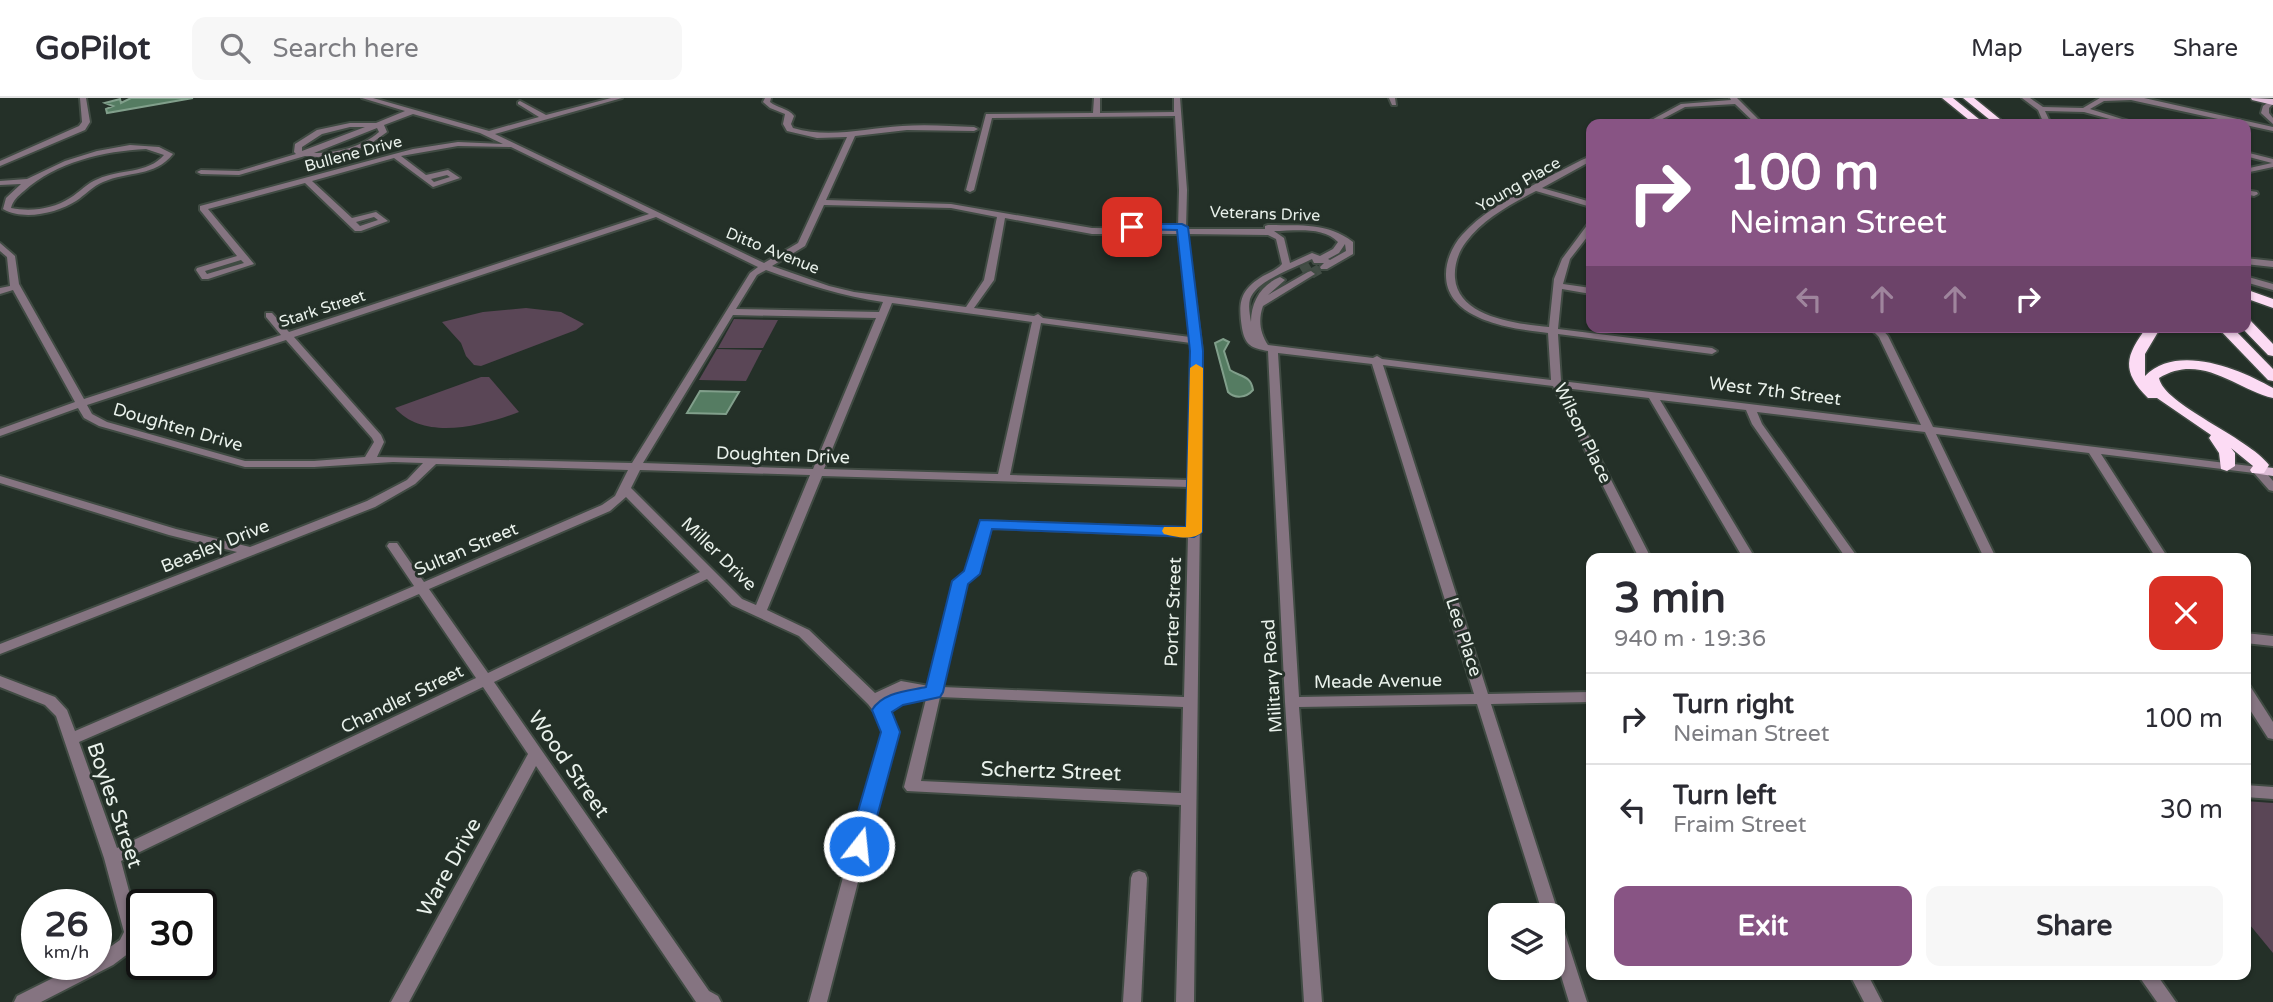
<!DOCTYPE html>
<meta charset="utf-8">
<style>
:root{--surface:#fff;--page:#f7f7f7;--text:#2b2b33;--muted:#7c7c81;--line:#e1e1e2;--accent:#885484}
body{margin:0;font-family:"Varela Round",sans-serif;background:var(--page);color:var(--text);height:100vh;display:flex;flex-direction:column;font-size:26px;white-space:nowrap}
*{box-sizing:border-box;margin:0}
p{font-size:23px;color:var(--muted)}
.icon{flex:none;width:38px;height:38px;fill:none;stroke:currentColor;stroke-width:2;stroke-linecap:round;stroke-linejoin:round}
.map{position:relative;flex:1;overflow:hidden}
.sheet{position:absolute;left:1586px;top:455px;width:665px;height:427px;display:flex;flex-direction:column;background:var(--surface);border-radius:14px;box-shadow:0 2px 5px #0004}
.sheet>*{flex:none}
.hud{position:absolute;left:1586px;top:21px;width:665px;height:214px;border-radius:14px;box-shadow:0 2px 5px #0004;background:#885484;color:#fff;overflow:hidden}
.buttons{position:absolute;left:1488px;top:805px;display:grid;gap:14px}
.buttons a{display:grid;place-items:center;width:77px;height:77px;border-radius:14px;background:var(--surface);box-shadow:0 2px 5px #0004;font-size:35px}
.speed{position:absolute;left:21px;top:791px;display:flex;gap:14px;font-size:35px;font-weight:700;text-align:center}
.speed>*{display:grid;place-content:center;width:91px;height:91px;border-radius:50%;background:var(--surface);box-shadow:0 2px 5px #0004;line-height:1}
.speed small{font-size:18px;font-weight:400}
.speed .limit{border:4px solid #111;border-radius:10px;background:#fff;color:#111}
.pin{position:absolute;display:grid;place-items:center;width:60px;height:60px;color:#fff;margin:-30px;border-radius:14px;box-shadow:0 4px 10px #0006}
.me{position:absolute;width:77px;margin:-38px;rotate:16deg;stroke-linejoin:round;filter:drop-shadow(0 0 5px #0008)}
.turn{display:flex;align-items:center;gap:24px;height:147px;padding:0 28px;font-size:32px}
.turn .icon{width:91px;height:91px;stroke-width:2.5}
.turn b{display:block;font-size:49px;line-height:60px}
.lanes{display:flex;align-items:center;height:66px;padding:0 28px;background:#0003;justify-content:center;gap:35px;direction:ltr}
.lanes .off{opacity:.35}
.round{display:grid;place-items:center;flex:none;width:74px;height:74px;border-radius:14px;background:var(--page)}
.head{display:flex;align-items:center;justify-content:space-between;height:119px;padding:0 28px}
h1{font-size:42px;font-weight:700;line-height:52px}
.primary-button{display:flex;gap:14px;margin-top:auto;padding:14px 28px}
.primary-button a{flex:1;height:80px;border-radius:14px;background:var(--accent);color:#fff;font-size:28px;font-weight:700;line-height:80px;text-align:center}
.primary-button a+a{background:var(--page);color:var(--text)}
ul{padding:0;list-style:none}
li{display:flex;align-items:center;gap:21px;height:91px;padding:0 28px;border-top:2px solid var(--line)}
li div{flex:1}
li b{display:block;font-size:26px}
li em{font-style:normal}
header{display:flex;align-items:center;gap:42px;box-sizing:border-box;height:98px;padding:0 35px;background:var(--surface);border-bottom:2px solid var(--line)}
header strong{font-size:33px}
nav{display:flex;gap:38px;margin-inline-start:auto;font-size:24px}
.search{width:490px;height:63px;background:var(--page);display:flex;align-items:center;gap:18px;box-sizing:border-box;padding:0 24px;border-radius:14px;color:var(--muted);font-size:26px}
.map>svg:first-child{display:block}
.green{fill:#5a4656}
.water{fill:#557c62;stroke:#819f8b;stroke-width:2}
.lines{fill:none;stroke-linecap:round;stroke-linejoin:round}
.minor-tunnel{stroke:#424d45;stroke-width:10;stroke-dasharray:10 5;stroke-linecap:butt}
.minor-casing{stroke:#404b43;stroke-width:4}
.major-casing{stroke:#404b43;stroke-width:3}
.highway-casing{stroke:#404b43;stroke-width:3}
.minor{fill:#857481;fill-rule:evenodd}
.major{fill:#ddbcd6;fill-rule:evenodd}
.highway{fill:#fcdbf4;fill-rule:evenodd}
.route{fill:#1a73e8;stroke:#114b97;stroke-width:2}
.slow{fill:#f59e0b}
.labels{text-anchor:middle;stroke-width:6;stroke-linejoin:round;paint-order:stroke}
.far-street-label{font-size:16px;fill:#e9f1eb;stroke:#243028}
.street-label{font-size:18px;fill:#e9f1eb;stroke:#243028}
.near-street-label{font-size:21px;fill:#e9f1eb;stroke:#243028}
</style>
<header>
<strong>GoPilot</strong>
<div class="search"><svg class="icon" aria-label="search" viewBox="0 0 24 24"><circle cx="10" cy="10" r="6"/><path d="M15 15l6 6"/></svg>Search here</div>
<nav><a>Map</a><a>Layers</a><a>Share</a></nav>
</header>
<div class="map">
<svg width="2273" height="904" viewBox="0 0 2273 904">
<rect width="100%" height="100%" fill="#243028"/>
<!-- green -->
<g class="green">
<path d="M526,210L561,214L584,226L576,232L481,268L474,267L466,258L461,245L442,224L483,214Z"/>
<path d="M734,221L778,222L763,250H718Z"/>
<path d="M717,251L762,252L746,283L699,282Z"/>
<path d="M481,279H489L519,314C484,327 424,344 395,310Z"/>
<path d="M2245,703L2273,705V855L2245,821Z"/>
</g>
<!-- water -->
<g class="water">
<path d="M131,0H193L107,15L106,11L113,8L105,5L120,1L121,5Z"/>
<path d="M1223,241L1229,244L1224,253L1230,272C1240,279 1251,277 1253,292C1246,300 1235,301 1228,294L1215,245Z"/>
<path d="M700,293L739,294L726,316L687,315Z"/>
</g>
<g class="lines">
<!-- minor-tunnel -->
<g class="minor-tunnel">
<path d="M1301,172L1311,166"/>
<path d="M1311,176L1321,170"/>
</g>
<defs>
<g id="minor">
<path d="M80,0H86L90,24L85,32L0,68V63L79,28L82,24Z"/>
<path d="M362,0H373L489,33L539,19L518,6V4L520,3L546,17L611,0H622L495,36L764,165L798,145L847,39L817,40L787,33L783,26L785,16L770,10L763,4L765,0H771L770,4C777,10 788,10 794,18L791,26L793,30C830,41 865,30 902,28C926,26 950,28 974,29L978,31L974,33L907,32L855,38L826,102L951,106L1092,130L1178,131L1179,92L1175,18L992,20L974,92L970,94L966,92L986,16L1093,15L1094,0H1100V15L1174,14V0H1180L1187,92L1186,131H1265V128L1268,127C1300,128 1327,124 1353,144V156L1327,171H1321L1320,169L1324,165H1314L1312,161C1295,170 1257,182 1250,201C1248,209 1250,217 1251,224C1251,204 1261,187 1280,179L1285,182L1268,197L1308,174L1311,173L1315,176L1263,208C1258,222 1260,235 1268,247L1373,260L1377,258L1382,261L1551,282L1548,235C1514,231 1445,223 1446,176C1446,162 1453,147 1462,137C1486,110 1521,94 1552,77C1565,71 1578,63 1591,58V63L1542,90L1591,104V109L1536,93C1511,106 1483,121 1466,144C1458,154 1454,168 1455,180C1458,220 1519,226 1549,229L1554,181L1562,161L1588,126H1591V134L1570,161L1563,186L1591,190V196L1562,191L1558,231L1712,250L1717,253L1712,256L1558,236L1561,283L1921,327L1879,239L1869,229H1880L1888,238L1933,329L2258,369L2262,370L2273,383V393L2269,392L2254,375L2101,356L2168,460H2156L2089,355L1936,336L1996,460H1984L1925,334L1757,314L1762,326L1858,460H1846L1752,326L1746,312L1660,302L1755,460H1743L1649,300L1564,290L1651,460H1639L1553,288L1383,267L1488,596L1591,594V604L1491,606L1587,904H1569L1552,848V817H1543L1477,606L1299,609L1322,904H1304L1285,604L1268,253C1251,250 1245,247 1242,230C1238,204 1240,192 1263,178C1270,174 1277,172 1282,166L1276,141L1268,137L1187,136L1202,253L1194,904H1176L1181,707L907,693L904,689L926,601L902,605L890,613L897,633L827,904H809L883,633L879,620L868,606L799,538L732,507L707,481L494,584L709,893L718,898L721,904H696L536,668L409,904H391L528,656L483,589L121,763L140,834L133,852L113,867L41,904H14L17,898L81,866H96V859L120,842L124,834L104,760L56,618L45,607L0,589V578L55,599L67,612L75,633L414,488L387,448L389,445H397L424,484L602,407L615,398L628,372L436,366L415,386L375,409L0,556V546L237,454L169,437L0,385V378L176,431L250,449L367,403L407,382L423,365L393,364L314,369H245L99,328L84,320L78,310L0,338V331L75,304L13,192L0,196V190L10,188L7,159L0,153V145L15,158L19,186L84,301L281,237L266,219V215H272L289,234L649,116L511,49L458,48L401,58L426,77L448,72L460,80L433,89L394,60L312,83L352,120L376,114L388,123L361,133H355L305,85L208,111L254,166L208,181H202L196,172L197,170L237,158L200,112V108L413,51L458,44L503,46L480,35L413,16L384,27L387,34L369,47L343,56L318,59L305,58L239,77L201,76L197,74L201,72L239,73L296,56L294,54L295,46L317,32L350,25H376L405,13ZM350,29H365L302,53V49L322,36ZM377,30L379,34C362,49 337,55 314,55ZM447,77L450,79L434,84L431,81ZM824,107L951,110L997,119L984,182L966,209L854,194L829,188L772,168L805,148ZM374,119L378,122L360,128L356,124ZM656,119L758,169L750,175L632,365L377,359L384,344L381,337L294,239ZM1005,120L1092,136H1179L1190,239L1043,220L1038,216L1034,218L974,210L994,182ZM1274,133C1294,133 1323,128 1338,144L1333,151L1320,158L1312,155L1290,165L1284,140ZM1345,146L1346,153L1330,162L1328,161L1339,155ZM241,162L244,165L207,176L205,173ZM766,172C805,186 842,198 883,204L879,214L736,211L757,177ZM892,205L1032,224L998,376L824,371ZM733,217L876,220L813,371L643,365ZM1041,225L1191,245L1189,382L1010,377ZM286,242L372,340L374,344L365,359L314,363H245L107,324L92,316L87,307ZM1278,255L1372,266L1474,596L1299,599ZM640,372L810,377L756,507L742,501L631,390ZM822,378L1189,389L1188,430L982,423L966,474L954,483L929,588L901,583L875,595L809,532L767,512ZM626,399L700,474L488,575L429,491L610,413ZM991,430L1188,438L1184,599L942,589L966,485L978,476ZM419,496L476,580L117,750L79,644ZM940,599L1183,609L1181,695L921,683Z"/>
<path d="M1389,0H1395L1396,7H1392Z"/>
<path d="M1730,0H1737L1763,26H1756L1735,6L1685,9L1653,26H1644L1681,6L1731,2Z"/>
<path d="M2022,0H2030L2043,9L2083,10L2100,0H2144L2273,29V33L2131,2L2104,3L2090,11L2138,26H2128L2084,14L2045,13L2051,26H2044L2038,12Z"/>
<path d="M2273,1V6L2269,10V15L2273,20V26L2261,15L2263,8Z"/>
<path d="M130,47L159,49L173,56C155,79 128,73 103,84C93,88 85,97 76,103C57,115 24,123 3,111L6,100L21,86L0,87V83L27,81L65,63L97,53ZM146,51L164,57C148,76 119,71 98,81C87,85 80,94 70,100C53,111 31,114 11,110C13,102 18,98 24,93C56,64 104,53 146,51Z"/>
<path d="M2245,54L2273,61V69L2245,75V71L2272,65L2245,58Z"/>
<path d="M2245,92L2257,94L2258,96L2254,98L2245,96Z"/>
<path d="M2245,160L2273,163V169L2245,166Z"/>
<path d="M2245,178L2273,186V192L2245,184Z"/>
<path d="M2245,535L2273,538V548L2245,545Z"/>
<path d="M2245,587L2250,588L2273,624V641L2268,640L2245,604Z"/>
<path d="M2245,687L2273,689V701L2245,699Z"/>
<path d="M1139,773L1145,775L1147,780L1141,904H1123L1131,780L1133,775Z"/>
<path d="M1850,877H1868L1882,904H1864Z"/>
<path d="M2138,877H2157L2176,904H2157Z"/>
</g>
<g id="major">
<path d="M2251,0L2273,1V7L2252,2Z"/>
<path d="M2258,368L2273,370V378L2253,375L2251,372L2253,369Z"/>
</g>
<g id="highway">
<path d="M1942,0H1953L1985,26H1974Z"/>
<path d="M1963,0H1974L2006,26H1995Z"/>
<path d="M2245,191L2273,201V210L2245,200Z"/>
<path d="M2245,221L2250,222L2273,246V258L2268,257L2241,229H2245Z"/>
<path d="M2147,229H2161L2145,256V278C2177,245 2240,271 2273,290V300C2236,291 2201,254 2159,280C2164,307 2248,339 2269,367L2264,375H2252L2250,372L2253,368L2231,350L2235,355V368L2227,373L2221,371L2219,355L2209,340L2211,337L2157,300H2148C2121,273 2125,258 2147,229Z"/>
<path d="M2217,229H2232L2273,271V283L2268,282Z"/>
</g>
</defs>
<!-- minor casing -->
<use href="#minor" class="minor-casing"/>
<!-- major casing -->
<use href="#major" class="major-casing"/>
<!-- highway casing -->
<use href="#highway" class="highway-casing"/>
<!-- minor -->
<use href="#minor" class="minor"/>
<!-- major -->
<use href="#major" class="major"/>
<!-- highway -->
<use href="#highway" class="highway"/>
</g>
<!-- route -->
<path class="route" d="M1132,126H1182L1188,129L1203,253L1202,434L1194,439L992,431L980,476L968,486L943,594L940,599L903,607L892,614L900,634L869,748L866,754L859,756L851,754L848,748L881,634L872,612C883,594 908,593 926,589L952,483L964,473L980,422L1186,429L1190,253L1177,132L1129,131V127Z"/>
<!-- slow -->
<path class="slow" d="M1196,266L1203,270L1202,434C1194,443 1175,439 1164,436L1162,433L1164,429H1186L1190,270Z"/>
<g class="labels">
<!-- far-street labels -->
<g class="far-street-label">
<text transform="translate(353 55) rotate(-15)" y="6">Bullene Drive</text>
<text transform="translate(1518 86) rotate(-30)" y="6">Young Place</text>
<text transform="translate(1265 115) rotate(2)" y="6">Veterans Drive</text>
<text transform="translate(773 152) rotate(22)" y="6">Ditto Avenue</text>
<text transform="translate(322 210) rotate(-18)" y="6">Stark Street</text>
</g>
<!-- street labels -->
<g class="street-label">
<text transform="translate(1775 293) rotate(7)" y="6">West 7th Street</text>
<text transform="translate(178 329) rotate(16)" y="6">Doughten Drive</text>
<text transform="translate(1583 335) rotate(64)" y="6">Wilson Place</text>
<text transform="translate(783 357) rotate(2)" y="6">Doughten Drive</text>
<text transform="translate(215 448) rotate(-22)" y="6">Beasley Drive</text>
<text transform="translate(466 451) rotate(-23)" y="6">Sultan Street</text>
<text transform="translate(719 456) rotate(44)" y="6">Miller Drive</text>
<text transform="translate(1173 514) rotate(-88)" y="6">Porter Street</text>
<text transform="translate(1464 539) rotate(72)" y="6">Lee Place</text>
<text transform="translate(1272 578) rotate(-94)" y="6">Military Road</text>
<text transform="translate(1378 583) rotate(-1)" y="6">Meade Avenue</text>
<text transform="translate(402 601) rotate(-26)" y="6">Chandler Street</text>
</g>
<!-- near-street labels -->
<g class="near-street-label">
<text transform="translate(569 666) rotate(55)" y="7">Wood Street</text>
<text transform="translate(1051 673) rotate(2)" y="7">Schertz Street</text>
<text transform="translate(115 707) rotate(71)" y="7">Boyles Street</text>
<text transform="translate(449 769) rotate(-61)" y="7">Ware Drive</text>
</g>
</g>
</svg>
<div class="buttons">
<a><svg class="icon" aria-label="layers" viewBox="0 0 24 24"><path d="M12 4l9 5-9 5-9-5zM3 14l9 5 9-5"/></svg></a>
</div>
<div class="speed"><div>26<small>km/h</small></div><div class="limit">30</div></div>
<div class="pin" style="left:1132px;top:129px;background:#d93025"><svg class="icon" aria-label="arrive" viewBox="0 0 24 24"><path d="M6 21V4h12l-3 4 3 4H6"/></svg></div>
<svg class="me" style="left:859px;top:748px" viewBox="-20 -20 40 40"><circle r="17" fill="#1a73e8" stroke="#fff" stroke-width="3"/><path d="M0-11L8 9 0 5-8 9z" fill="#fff"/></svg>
<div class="hud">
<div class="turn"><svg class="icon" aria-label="right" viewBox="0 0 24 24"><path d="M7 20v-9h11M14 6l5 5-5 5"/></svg><div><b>100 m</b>Neiman Street</div></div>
<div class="lanes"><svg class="icon off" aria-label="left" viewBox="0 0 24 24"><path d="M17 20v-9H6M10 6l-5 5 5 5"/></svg><svg class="icon off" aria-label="ahead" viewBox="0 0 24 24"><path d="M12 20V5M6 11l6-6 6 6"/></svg><svg class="icon off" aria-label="ahead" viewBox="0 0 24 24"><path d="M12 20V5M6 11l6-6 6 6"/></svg><svg class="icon" aria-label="right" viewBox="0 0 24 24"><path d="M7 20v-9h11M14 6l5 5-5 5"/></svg></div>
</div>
<section class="sheet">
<div class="head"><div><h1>3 min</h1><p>940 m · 19:36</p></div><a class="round" style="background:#d93025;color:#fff"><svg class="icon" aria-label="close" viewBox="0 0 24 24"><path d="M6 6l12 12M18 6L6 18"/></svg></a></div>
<ul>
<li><svg class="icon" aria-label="right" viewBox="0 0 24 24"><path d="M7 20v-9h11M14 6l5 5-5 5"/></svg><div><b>Turn right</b><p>Neiman Street</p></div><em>100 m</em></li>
<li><svg class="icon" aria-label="left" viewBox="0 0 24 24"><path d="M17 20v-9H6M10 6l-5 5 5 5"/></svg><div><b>Turn left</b><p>Fraim Street</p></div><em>30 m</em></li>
</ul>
<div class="primary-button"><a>Exit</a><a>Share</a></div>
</section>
</div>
